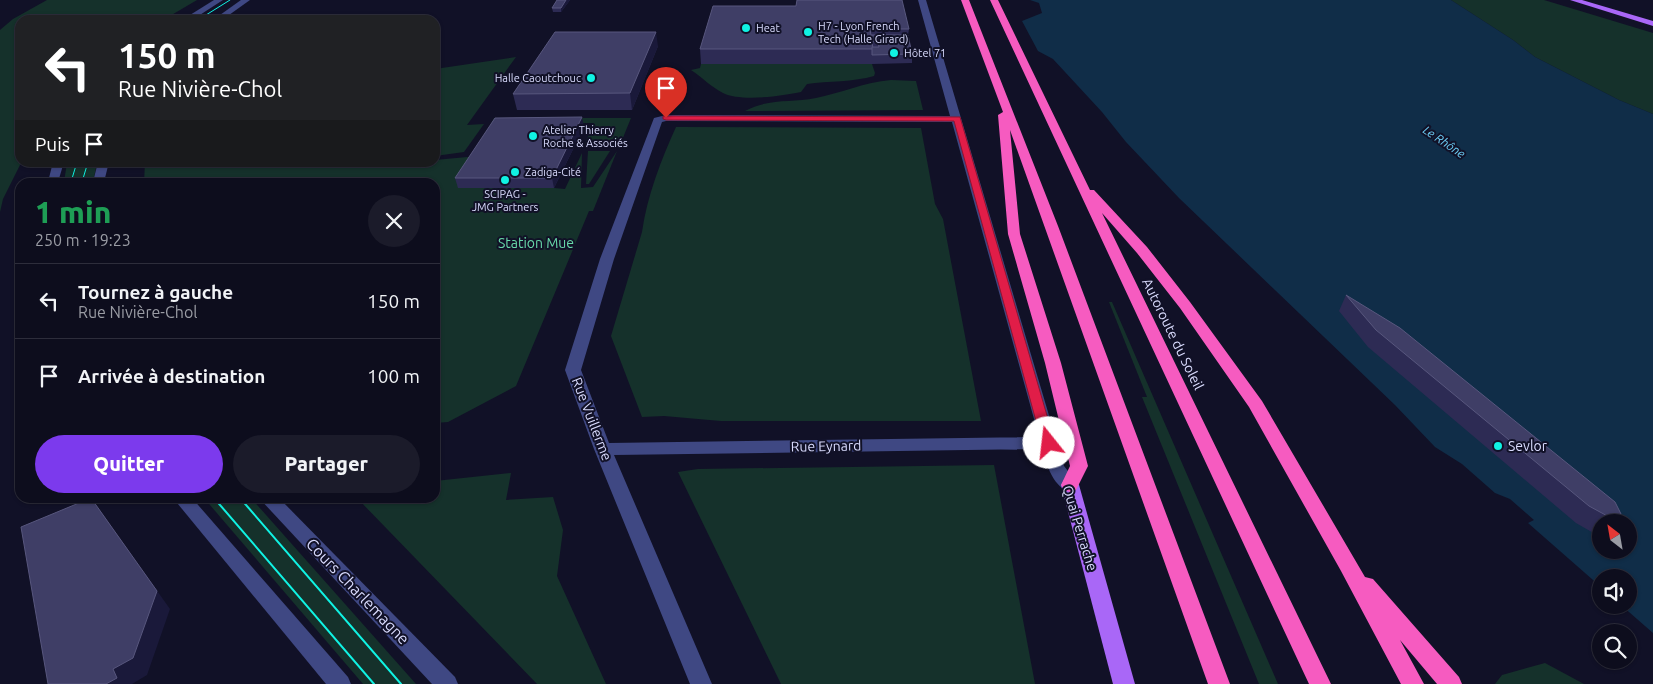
<!DOCTYPE html>
<html lang="fr">
<meta charset="utf-8">
<style>
:root{--surface:#0d0d1d;--page:#1b1b2a;--text:#f1f3f6;--muted:#9a9ca4;--line:#2d2d3b;--accent:#7c3aed}
body{margin:0;font-family:Ubuntu,sans-serif;background:var(--page);color:var(--text);height:100vh;display:flex;flex-direction:column;font-size:19px;white-space:nowrap}
*{box-sizing:border-box;margin:0}
p{font-size:16px;color:var(--muted)}
.icon{flex:none;width:28px;height:28px;fill:none;stroke:currentColor;stroke-width:2;stroke-linecap:round;stroke-linejoin:round}
.map{position:relative;flex:1;overflow:hidden}
.sheet{position:absolute;left:15px;top:178px;width:425px;height:325px;display:flex;flex-direction:column;background:var(--surface);border-radius:15px;box-shadow:0 1px 4px #0004,0 0 0 1px var(--line)}
.sheet>*{flex:none}
.top-card{position:absolute;left:15px;top:15px;width:425px;height:152px;border-radius:15px;box-shadow:0 1px 4px #0004,0 0 0 1px var(--line);background:#202124;color:#fff;overflow:hidden}
.needle{width:32px;rotate:329deg}
.tools{position:absolute;left:1592px;top:514px;display:grid;gap:10px}
.tools a{display:grid;place-items:center;width:45px;height:45px;border-radius:50%;background:var(--surface);box-shadow:0 1px 4px #0004,0 0 0 1px var(--line);font-size:25px}
.pin{position:absolute;display:grid;place-items:center;width:42px;height:42px;color:#fff;margin:-51px -21px;border-radius:50% 50% 50% 0;rotate:-45deg;box-shadow:0 0 5px #0007}
.pin .icon{rotate:45deg}
.me{position:absolute;width:55px;margin:-28px;rotate:344deg;stroke-linejoin:round;filter:drop-shadow(0 0 4px #0008)}
.turn{display:flex;align-items:center;gap:18px;height:105px;padding:0 20px;font-size:22px}
.turn .icon{width:65px;height:65px;stroke-width:2.5}
.turn b{display:block;font-size:35px;line-height:42px}
.then{display:flex;align-items:center;height:48px;padding:0 20px;background:#0003;gap:10px;font-size:19px}
.round{display:grid;place-items:center;flex:none;width:52px;height:52px;border-radius:26px;background:var(--page)}
.overview{display:flex;align-items:center;justify-content:space-between;height:85px;padding:0 20px}
h1{font-size:30px;font-weight:800;line-height:38px;color:#1e9e55}
.cta{display:flex;gap:10px;margin-top:auto;padding:10px 20px}
.cta a{flex:1;height:58px;border-radius:30px;background:var(--accent);color:#fff;font-size:20px;font-weight:800;line-height:58px;text-align:center}
.cta a+a{background:var(--page);color:var(--text)}
ul{padding:0;list-style:none}
li{display:flex;align-items:center;gap:15px;height:75px;padding:0 20px;border-top:1px solid var(--line)}
li div{flex:1}
li b{display:block;font-size:19px}
li em{font-style:normal}
.map>svg:first-child{display:block}
.green{fill:#15312b}
.water{fill:#102d48;fill-rule:evenodd}
.lines{fill:none;stroke-linecap:round;stroke-linejoin:round}
.minor{fill:#3f4883;fill-rule:evenodd}
.major{fill:#a967f7;fill-rule:evenodd}
.highway{fill:#f65bc0;fill-rule:evenodd}
.tram-far1{stroke:#10f2e3;stroke-width:1}
.tram{stroke:#10f2e3;stroke-width:2}
.wall{fill:#2d2b54}
.shaded-wall{fill:#1a193a}
.building{fill:#3f3e66;stroke:#58577e}
.route{fill:#e11d48;stroke:#92132f}
.poi-dot{fill:#10f2e3;stroke:#111127;stroke-width:2}
.labels{text-anchor:middle;stroke-width:4;stroke-linejoin:round;paint-order:stroke}
.far-poi-label{font-size:11px;fill:#d9dbfd;stroke:#111127;text-anchor:start}
.far-water-label{font-size:12px;font-style:italic;fill:#6dcff7;stroke:#111127}
.park-label{font-size:14px;fill:#68daaa;stroke:#111127}
.street-label{font-size:14px;fill:#d9dbfd;stroke:#111127}
.poi-label{font-size:14px;fill:#d9dbfd;stroke:#111127;text-anchor:start}
.near-street-label{font-size:16px;fill:#d9dbfd;stroke:#111127}
</style>
<div class="map">
<svg width="1653" height="684" viewBox="0 0 1653 684">
<rect width="100%" height="100%" fill="#111127"/>
<!-- green -->
<g class="green">
<path d="M47,0H197L163,20H20L21,163L3,199L0,212V30L13,19Z"/>
<path d="M1451,0H1544L1653,33V114L1619,100L1535,57L1513,40Z"/>
<path d="M516,57L467,125L484,124L464,152L435,156V69Z"/>
<path d="M701,64H872L875,73L874,76C854,82 828,81 807,84L801,92C781,96 741,102 723,93C711,87 702,77 691,70L700,68Z"/>
<path d="M891,80L916,81L923,110L745,111C769,98 791,103 816,98C842,93 864,82 891,80Z"/>
<path d="M494,118H631L620,145L584,146L594,123L491,124Z"/>
<path d="M676,127L921,128L935,204L943,219L981,421H721L664,416L642,417L611,336L642,232C647,196 661,160 676,127Z"/>
<path d="M588,151H610L589,184H586Z"/>
<path d="M617,151L593,211H589L516,386L448,422L435,423V182H144L145,163L435,162V160L478,156L554,188L565,189L582,153L581,188L593,187Z"/>
<path d="M67,163H97L93,182H64Z"/>
<path d="M1109,302H1112L1278,684H1259L1142,397H1147Z"/>
<path d="M994,465L1035,684H781L678,472L698,469Z"/>
<path d="M511,473L506,500L553,497L563,530L557,576L606,684H537L357,498H435V481Z"/>
<path d="M204,498H251L416,684H363Z"/>
<path d="M1545,663L1584,684H1495L1502,675Z"/>
</g>
<!-- water -->
<path class="water" d="M1030,0H1451L1513,40L1535,57L1619,100L1653,114V633L1621,605H1629V578H1601V587L1528,523L1534,520L1510,499L1495,493L1462,464L1435,447L1395,405L1179,198L1126,142L1102,112L1053,59L1038,51L1022,21L1042,13L1039,3ZM1601,522H1629V550H1601Z"/>
<g class="lines">
<!-- minor -->
<g class="minor">
<path d="M214,0H223L192,20H182Z"/>
<path d="M241,0H250L222,20H213Z"/>
<path d="M918,0H926L1064,466L1079,485L1076,490C1056,496 1046,464 1042,449L614,455L712,684H690L594,449L565,370L600,259L654,118L666,115L950,116ZM666,121L952,122L1039,437L609,443L581,370L614,259L662,122Z"/>
<path d="M53,162H64L58,182H48Z"/>
<path d="M98,162H109L104,182H93Z"/>
<path d="M173,498H192L348,677L351,684H326Z"/>
<path d="M259,498H279L455,677L458,684H432Z"/>
</g>
<!-- major -->
<g class="major">
<path d="M1570,0H1582L1653,21V26Z"/>
<path d="M1070,478L1076,480L1079,485L1135,684H1113L1061,485L1064,480Z"/>
</g>
<!-- highway -->
<g class="highway">
<path d="M961,0H969L1058,226L1230,684H1208L1010,130L1020,234L1061,363L1088,466L1076,490L1070,492L1064,490L1061,485L1070,466L1045,363L1008,234L998,115L1003,112Z"/>
<path d="M990,0H998L1090,190H1094L1147,247L1190,302L1262,401L1365,577L1373,579L1459,677L1462,684H1437L1400,640L1424,684H1401L1341,571L1249,407L1180,308L1137,253L1102,213L1331,684H1309Z"/>
</g>
<!-- tram-far1 -->
<g class="tram-far1">
<path d="M198,20L230,0"/>
<path d="M71,182L77,162"/>
<path d="M82,182L88,162"/>
</g>
<!-- tram -->
<g class="tram">
<path d="M214,498L374,684"/>
<path d="M240,498L401,684"/>
</g>
</g>
<!-- wall -->
<g class="wall">
<path d="M557,0H570L561,12H553L552,8Z"/>
<path d="M796,6L909,29L908,35L912,54V63L872,64H701L700,49Z"/>
<path d="M658,46L632,110H517L513,94Z"/>
<path d="M584,127L554,188H458L455,178Z"/>
<path d="M1346,295L1615,502L1614,522H1601V534L1597,535L1576,523L1368,347L1339,311Z"/>
</g>
<!-- shaded-wall -->
<g class="shaded-wall">
<path d="M566,0H570L561,12V8Z"/>
<path d="M656,32L658,46L632,110L630,93Z"/>
<path d="M582,117L584,127L554,188L552,178Z"/>
<path d="M91,498L170,609L147,675L132,684H106L113,669Z"/>
<path d="M1621,514L1614,522H1607L1611,518Z"/>
<path d="M1601,530V534L1597,535Z"/>
</g>
<!-- building -->
<g class="building">
<path d="M557,0H566L561,8H552Z"/>
<path d="M797,0H902L909,29H870L873,49H700L713,6H796Z"/>
<path d="M555,32H656L630,93L513,94Z"/>
<path d="M871,35H908L912,54L872,55V47H879L878,41L872,42Z"/>
<path d="M582,117L552,178H455L495,118Z"/>
<path d="M1346,295L1400,328L1615,502L1621,514L1611,518L1589,506L1376,330Z"/>
<path d="M91,498L157,591L133,658L113,669L117,678L106,684H48L21,527Z"/>
</g>
<!-- route -->
<path class="route" d="M663,116L960,117L1055,443L1053,446H1044L1042,443L954,121L666,120L663,119Z"/>
<!-- markers -->
<g class="poi-dot">
<circle cx="746" cy="28" r="5"/>
<circle cx="808" cy="32" r="5"/>
<circle cx="894" cy="53" r="5"/>
<circle cx="591" cy="78" r="5"/>
<circle cx="533" cy="136" r="5"/>
<circle cx="515" cy="172" r="5"/>
<circle cx="505" cy="180" r="5"/>
<circle cx="1498" cy="446" r="5"/>
</g>
<g class="labels">
<!-- far-poi labels -->
<g class="far-poi-label">
<text x="818" y="30">H7 - Lyon French<tspan x="818" dy="13">Tech (Halle Girard)</tspan></text>
<text x="756" y="32">Heat</text>
<text x="904" y="57">Hôtel 71</text>
<text x="581" y="82" text-anchor="end">Halle Caoutchouc</text>
<text x="543" y="134">Atelier Thierry<tspan x="543" dy="13">Roche &amp; Associés</tspan></text>
<text x="525" y="176">Zadiga-Cité</text>
<text x="505" y="198" text-anchor="middle">SCIPAG -<tspan x="505" dy="13">JMG Partners</tspan></text>
</g>
<!-- far-water labels -->
<g class="far-water-label">
<text transform="translate(1444 142) rotate(34)" y="4">Le Rhône</text>
</g>
<!-- park labels -->
<g class="park-label">
<text x="536" y="248">Station Mue</text>
</g>
<!-- street labels -->
<g class="street-label">
<text transform="translate(1173 334) rotate(64)" y="5">Autoroute du Soleil</text>
<text transform="translate(592 419) rotate(69)" y="5">Rue Vuillerme</text>
<text transform="translate(826 446) rotate(-1)" y="5">Rue Eynard</text>
<text transform="translate(1080 528) rotate(73)" y="5">Quai Perrache</text>
</g>
<!-- poi labels -->
<g class="poi-label">
<text x="1508" y="451">Sevlor</text>
</g>
<!-- near-street labels -->
<g class="near-street-label">
<text transform="translate(358 591) rotate(46)" y="6">Cours Charlemagne</text>
</g>
</g>
</svg>
<div class="tools">
<a><svg class="needle" viewBox="-14 -14 28 28"><path d="M0-13l5 13h-10z" fill="#e53935"/><path d="M0 13l5-13h-10z" fill="#9a9ca4"/></svg></a>
<a><svg class="icon" aria-label="sound" viewBox="0 0 24 24"><path d="M4 9h4l5-4v14l-5-4H4zM17 9q2 3 0 6"/></svg></a>
<a><svg class="icon" aria-label="search" viewBox="0 0 24 24"><circle cx="10" cy="10" r="6"/><path d="M15 15l6 6"/></svg></a>
</div>
<div class="pin" style="left:666px;top:118px;background:#d93025"><svg class="icon" aria-label="arrive" viewBox="0 0 24 24"><path d="M6 21V4h12l-3 4 3 4H6"/></svg></div>
<svg class="me" style="left:1049px;top:443px" viewBox="-20 -20 40 40"><circle r="19" fill="#fff"/><path d="M0-13L10 11 0 6-10 11z" fill="#e11d48"/></svg>
<div class="top-card">
<div class="turn"><svg class="icon" aria-label="left" viewBox="0 0 24 24"><path d="M17 20v-9H6M10 6l-5 5 5 5"/></svg><div><b>150 m</b>Rue Nivière-Chol</div></div>
<div class="then">Puis<svg class="icon" aria-label="arrive" viewBox="0 0 24 24"><path d="M6 21V4h12l-3 4 3 4H6"/></svg></div>
</div>
<section class="sheet">
<div class="overview"><div><h1>1 min</h1><p>250 m · 19:23</p></div><a class="round"><svg class="icon" aria-label="close" viewBox="0 0 24 24"><path d="M6 6l12 12M18 6L6 18"/></svg></a></div>
<ul>
<li><svg class="icon" aria-label="left" viewBox="0 0 24 24"><path d="M17 20v-9H6M10 6l-5 5 5 5"/></svg><div><b>Tournez à gauche</b><p>Rue Nivière-Chol</p></div><em>150 m</em></li>
<li><svg class="icon" aria-label="arrive" viewBox="0 0 24 24"><path d="M6 21V4h12l-3 4 3 4H6"/></svg><div><b>Arrivée à destination</b></div><em>100 m</em></li>
</ul>
<div class="cta"><a>Quitter</a><a>Partager</a></div>
</section>
</div>
